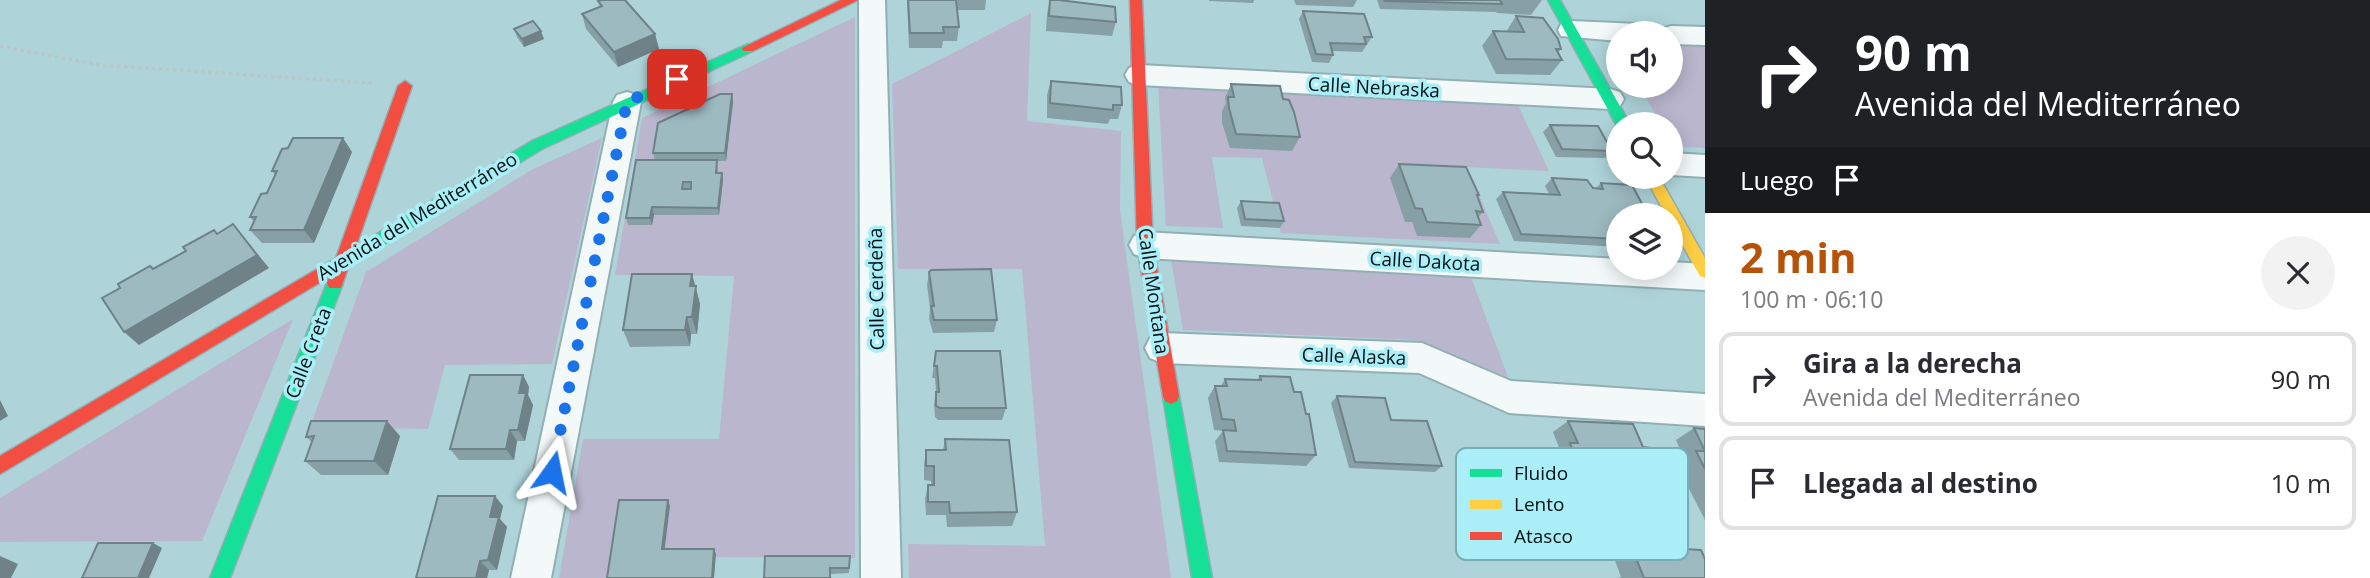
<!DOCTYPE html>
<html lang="es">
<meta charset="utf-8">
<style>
:root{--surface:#fff;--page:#f2f2f3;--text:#2b2b33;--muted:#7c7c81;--line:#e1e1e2;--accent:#b45309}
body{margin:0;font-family:"Open Sans",sans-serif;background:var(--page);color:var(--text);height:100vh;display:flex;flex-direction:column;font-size:26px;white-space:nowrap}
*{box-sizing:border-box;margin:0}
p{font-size:23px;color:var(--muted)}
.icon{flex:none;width:38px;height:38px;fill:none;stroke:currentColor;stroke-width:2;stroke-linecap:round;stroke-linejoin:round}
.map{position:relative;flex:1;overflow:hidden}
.panel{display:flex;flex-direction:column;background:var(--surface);width:665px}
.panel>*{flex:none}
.top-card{background:#202124;color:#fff;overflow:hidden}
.fabs{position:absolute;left:1606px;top:21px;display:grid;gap:14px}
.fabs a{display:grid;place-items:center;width:77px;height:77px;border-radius:50%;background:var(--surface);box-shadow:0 4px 18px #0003;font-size:35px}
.pin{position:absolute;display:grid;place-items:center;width:60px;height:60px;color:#fff;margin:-30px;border-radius:14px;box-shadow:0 4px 10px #0006}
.me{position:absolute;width:77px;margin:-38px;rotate:12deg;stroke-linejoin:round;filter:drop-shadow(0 0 5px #0008)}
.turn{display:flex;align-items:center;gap:24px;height:147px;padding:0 35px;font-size:32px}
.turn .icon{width:91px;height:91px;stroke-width:2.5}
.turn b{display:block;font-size:49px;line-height:60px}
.then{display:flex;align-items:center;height:66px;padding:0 35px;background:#0003;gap:14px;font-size:26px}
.round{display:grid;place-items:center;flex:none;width:74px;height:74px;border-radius:37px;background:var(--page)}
.head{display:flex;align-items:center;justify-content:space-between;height:119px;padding:0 35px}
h1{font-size:42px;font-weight:700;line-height:52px;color:var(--accent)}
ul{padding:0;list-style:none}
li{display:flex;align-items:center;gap:21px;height:94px;margin:0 14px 10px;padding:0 21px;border:4px solid var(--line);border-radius:14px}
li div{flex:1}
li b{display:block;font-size:26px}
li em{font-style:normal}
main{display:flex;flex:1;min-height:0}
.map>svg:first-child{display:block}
.green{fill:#bab6ce}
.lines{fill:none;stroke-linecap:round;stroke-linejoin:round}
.street-casing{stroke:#92afb3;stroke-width:4}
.fast-casing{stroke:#92afb3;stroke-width:3}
.slow-casing{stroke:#92afb3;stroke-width:3}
.jam-casing{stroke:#92afb3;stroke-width:3}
.path{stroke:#bbc6c7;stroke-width:3.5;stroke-dasharray:3.5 3.5;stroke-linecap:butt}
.street{fill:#f3f9f9;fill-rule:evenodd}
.fast{fill:#16e098;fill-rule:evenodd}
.slow{fill:#ffcf43;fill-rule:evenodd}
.jam{fill:#f24e42;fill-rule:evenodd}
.wall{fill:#87a0a6}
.shaded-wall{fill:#6e8287}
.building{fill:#9dbac1;stroke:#6e8287;stroke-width:2;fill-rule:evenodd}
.route{stroke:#1a73e8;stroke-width:12;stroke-dasharray:0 21.6}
.labels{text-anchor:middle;stroke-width:7;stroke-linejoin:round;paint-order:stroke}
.street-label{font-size:19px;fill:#001215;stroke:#aaeff8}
.key{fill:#aaeff8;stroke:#77adb4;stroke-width:2}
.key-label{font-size:19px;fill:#001215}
</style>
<main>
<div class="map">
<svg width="1705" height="578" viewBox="0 0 1705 578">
<rect width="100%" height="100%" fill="#aed4da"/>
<!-- green -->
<g class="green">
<path d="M1031,13L1027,121L1121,131L1120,210L1171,578H909L908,544L1045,546L1022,269H898L892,84Z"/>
<path d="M855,17V558L708,557L705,578H559L583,439H719L734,276L615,275L642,118Z"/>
<path d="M1671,44L1705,45V148L1673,146L1671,124H1661L1639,86H1671Z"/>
<path d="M1158,85L1518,105L1549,171L1467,167L1500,244L1281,233L1262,158L1212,157L1223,228L1166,226Z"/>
<path d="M602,138L552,364L445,365L428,429L310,427L366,272L533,169Z"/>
<path d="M1171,260L1471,277L1508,377L1414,340L1183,330Z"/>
<path d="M293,319L202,541L0,542V498Z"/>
</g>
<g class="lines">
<defs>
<g id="street">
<path d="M859,0H885L901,578H861Z"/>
<path d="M1571,21L1639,24L1649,27L1652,33H1619V41L1561,36L1558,30L1561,24Z"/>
<path d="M1671,26L1705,27V45L1671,44V33H1659L1661,29Z"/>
<path d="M1139,65L1610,89L1620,92L1624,99L1620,106L1610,109L1139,85L1129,82L1125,75L1129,68Z"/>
<path d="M627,92L637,95L641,102L551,578H511L613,102L617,95Z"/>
<path d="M1671,153L1705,155V177L1671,175Z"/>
<path d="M1145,232L1619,259V268H1671V262L1705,264V290L1145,258L1134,254L1129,245L1134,236Z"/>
<path d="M1162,333L1422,343L1511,381L1705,394V426L1509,413L1419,373L1162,363L1150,358L1145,348L1150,338Z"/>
</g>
<g id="fast">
<path d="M1548,0H1560L1630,124H1619L1618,128Z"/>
<path d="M748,44L753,45V51L542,149L352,263H342L339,259L342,255L532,141Z"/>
<path d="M335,277L341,278L343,283L230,578H210L327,283L329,278Z"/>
<path d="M1171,388L1177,391L1179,396L1212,578H1192L1163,396L1165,391Z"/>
</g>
<path id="slow" d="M1645,177H1659L1705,258V278L1700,276L1671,225V215H1666Z"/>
<g id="jam">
<path d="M841,0H858L753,51H743L742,48Z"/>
<path d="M1130,0H1142L1153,245L1179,396L1177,401L1171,404L1165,401L1163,396L1137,245Z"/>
<path d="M405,81L412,86L353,255L355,259L349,265L341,288H329L327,283L329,277L0,474V456L336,258L398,86Z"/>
</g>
</defs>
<!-- street casing -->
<use href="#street" class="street-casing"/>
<!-- fast casing -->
<use href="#fast" class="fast-casing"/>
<!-- slow casing -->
<use href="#slow" class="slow-casing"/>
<!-- jam casing -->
<use href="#jam" class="jam-casing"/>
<!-- path -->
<path class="path" d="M0,46L100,65L371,83"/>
<!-- street -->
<use href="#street" class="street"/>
<!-- fast -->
<use href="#fast" class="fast"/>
<!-- slow -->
<use href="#slow" class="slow"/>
<!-- jam -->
<use href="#jam" class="jam"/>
</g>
<!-- wall -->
<g class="wall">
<path d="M907,0H986L985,10H957L959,27L957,41H943L942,48H909Z"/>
<path d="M1050,0L1116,22L1112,36L1046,31L1047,14Z"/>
<path d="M1209,0H1254L1253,3L1209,1Z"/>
<path d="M1294,0H1357L1353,7L1296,5Z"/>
<path d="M1377,0H1542L1531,15L1497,13L1496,12L1380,9Z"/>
<path d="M598,1L655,34L659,49L618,67L586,29L582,14L600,7Z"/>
<path d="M1303,11L1372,37L1362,52L1332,51L1333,55L1329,63L1312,62L1299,19Z"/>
<path d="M1516,16L1561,49L1558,53L1562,60L1550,75L1496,74L1482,46L1493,31L1506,32Z"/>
<path d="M514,29L544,39L524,47L517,37Z"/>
<path d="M1051,81L1122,105L1118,119H1110L1108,124L1047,118V95Z"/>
<path d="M1231,84L1283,99L1300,137L1292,151L1230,148L1222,123V111L1226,103L1225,98Z"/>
<path d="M733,102L726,161H717L718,173H722L723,180L719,215H654L652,225H628L626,218L655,160L653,153Z"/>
<path d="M1550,125L1612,151L1605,158L1556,157L1543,132Z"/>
<path d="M352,152L314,243H262L250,230L254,222L250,217L267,193L275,175L272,171Z"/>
<path d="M1399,164L1479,195L1477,197L1483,212L1478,217L1481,225L1470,238L1417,236L1412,222H1405L1390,178Z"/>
<path d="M1552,178L1593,188H1596L1601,183L1619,215V247L1514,241L1496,199L1503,192L1549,194L1545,186Z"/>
<path d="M1241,201L1284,221L1280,228L1241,226L1237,208Z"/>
<path d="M929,272L997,320L994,332L933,333L929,319L930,308L927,285Z"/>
<path d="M692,274L700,304L697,334H691L690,346L630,347L623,330Z"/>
<path d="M936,351L1006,408L1002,420H938L935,417L934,404L936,392L935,378H932Z"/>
<path d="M523,375L529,387L528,395L533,405L525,441H517L514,460H459L450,449Z"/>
<path d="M1260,376L1294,392L1316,455L1306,466L1219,462L1215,441L1223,431L1214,430L1208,398L1215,386H1221L1225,379L1257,380Z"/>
<path d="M1337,396L1391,420L1442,466L1435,472L1349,468L1331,403Z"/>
<path d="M1568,421L1643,447L1680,511L1661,521L1578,516L1554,454L1560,450L1553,432Z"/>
<path d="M1694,428L1705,429V520L1685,481L1687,480L1678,462L1684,458L1676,440Z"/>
<path d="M400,436L388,475H321L305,461L312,442L306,437Z"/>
<path d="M945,439L1017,512L1012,526L947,527L946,515H926L925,499L928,485H931V481L924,480V465L926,450H943Z"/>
<path d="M503,506L500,519L507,527L497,570H489L487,578H416Z"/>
<path d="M1631,546L1705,578H1617L1621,577L1613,555Z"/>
<path d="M850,556L849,573L764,578Z"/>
</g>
<!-- shaded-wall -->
<g class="shaded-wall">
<path d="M541,31L544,39L524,47L522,39Z"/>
<path d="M655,34L659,49L618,67L614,52Z"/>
<path d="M732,94L733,102L726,161L725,153Z"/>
<path d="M343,138L352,152L314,243L304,230Z"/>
<path d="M722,173L723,180L719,215L718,208Z"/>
<path d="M652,207L654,215L652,225L650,218Z"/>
<path d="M233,224L269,268L139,345L124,332Z"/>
<path d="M692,274L700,304L697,334L692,317L690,286Z"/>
<path d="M687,317L691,334L690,346L685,330Z"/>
<path d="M523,375L529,387L528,395L533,405L525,441L518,430L519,393Z"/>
<path d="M0,400L8,416L0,421Z"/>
<path d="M387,421L400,436L388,475L374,461Z"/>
<path d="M510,430L517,441L514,460L506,449Z"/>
<path d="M495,496L503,506L500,519L507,527L497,570L488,560L490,517Z"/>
<path d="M668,500L670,506L664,554L662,549Z"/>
<path d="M153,543L162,548L149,578H138Z"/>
<path d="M714,549L716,554L714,578H712Z"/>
<path d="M0,556L18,564L11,578H0Z"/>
<path d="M480,561L489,570L487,578H476Z"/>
</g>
<!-- building -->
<g class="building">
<path d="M602,0H625L655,34L614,52L582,14L602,6L598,1Z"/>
<path d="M908,0H956L959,27H943L944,33H910Z"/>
<path d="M1050,0H1059L1115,7L1116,22L1049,16Z"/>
<path d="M1384,0H1500L1502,4L1385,1Z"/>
<path d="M1303,11L1364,14L1372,37H1364L1366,44L1330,43L1333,55L1316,54Z"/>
<path d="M1516,16L1543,18L1558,39L1561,49H1556L1562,60L1506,59L1493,31L1524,32Z"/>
<path d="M533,21L541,31L522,39L514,29Z"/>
<path d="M1051,81L1121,87L1122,105H1113V110L1050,103Z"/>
<path d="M1231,84L1280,86L1283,99L1289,100L1294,112L1300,137L1236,134L1229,108L1228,97H1234Z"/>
<path d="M720,94H732L725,153H653L658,123Z"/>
<path d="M1550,125L1598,126L1612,151L1562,149Z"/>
<path d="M293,138H343L304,230H250L256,217H250L261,194L267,193L277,171H272L282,149L288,148Z"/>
<path d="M636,160H717L716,173H722L718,208L652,207L650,218H626ZM683,182H691V189H682Z"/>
<path d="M1399,164L1466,167L1479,195H1477L1483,212L1476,211L1481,225L1427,222L1422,209L1415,208Z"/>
<path d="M1552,178L1587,180L1593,188L1603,189L1601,183L1632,185L1648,215H1619V239L1521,234L1503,192L1560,195Z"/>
<path d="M1241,201L1279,203L1284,221L1245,219Z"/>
<path d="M233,224L257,255L124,332L102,298L120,288L118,284L150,266L153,269L186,251L183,247L214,230L217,234Z"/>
<path d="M991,269L997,320H934L931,306H934L929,272L931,270Z"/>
<path d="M632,274H692L690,286H696L692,317H687L685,330H623Z"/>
<path d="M936,351H1000L1006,408H940L936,406V392H939L937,366H934Z"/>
<path d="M470,375H523L519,393H526L518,430H510L506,449H450Z"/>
<path d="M1260,376L1290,377L1294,392H1301L1306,414H1309L1316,455L1227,451L1223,430L1236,431L1234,420L1222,419L1215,386H1227L1225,379L1261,380Z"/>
<path d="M1337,396L1385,398L1391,420L1427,421L1442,466L1355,462Z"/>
<path d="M311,421H387L374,461H305L314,436L306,437Z"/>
<path d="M1568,421L1633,424L1643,447L1651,448L1662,468L1680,511L1595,506L1570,443H1578Z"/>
<path d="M1694,428L1705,429V451Z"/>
<path d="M945,439L1009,440L1017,512L950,513L949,502H928V485H934V466H926V450H946Z"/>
<path d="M1696,451H1705V469Z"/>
<path d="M438,496H495L490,517H499L488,560L480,561L476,578H416Z"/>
<path d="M619,500H668L662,549H714L712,578H607Z"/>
<path d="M98,543H153L138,578H82Z"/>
<path d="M1631,546L1701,550L1705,559V578H1644Z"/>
<path d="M765,556H850L849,568H830V578H764Z"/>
</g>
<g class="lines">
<!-- route -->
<path class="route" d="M552,472L627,102L677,79"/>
</g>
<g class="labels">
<!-- street labels -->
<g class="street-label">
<text transform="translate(1374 87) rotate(3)" y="7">Calle Nebraska</text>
<text transform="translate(417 216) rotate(-31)" y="7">Avenida del Mediterráneo</text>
<text transform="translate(1425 261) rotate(3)" y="7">Calle Dakota</text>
<text transform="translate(876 289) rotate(-91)" y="7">Calle Cerdeña</text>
<text transform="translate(1154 291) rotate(82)" y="7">Calle Montana</text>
<text transform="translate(308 353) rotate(-69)" y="7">Calle Creta</text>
<text transform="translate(1354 356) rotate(2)" y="7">Calle Alaska</text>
</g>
</g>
<!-- legend -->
<rect x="1456" y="448" width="232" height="112" rx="10" class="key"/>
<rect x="1470" y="469" width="32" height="8" fill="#16e098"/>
<rect x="1470" y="500" width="32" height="9" fill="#ffcf43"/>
<rect x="1470" y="532" width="32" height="8" fill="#f24e42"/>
<g class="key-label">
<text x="1514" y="480">Fluido</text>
<text x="1514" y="511">Lento</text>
<text x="1514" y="543">Atasco</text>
</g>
</svg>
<div class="fabs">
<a><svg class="icon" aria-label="sound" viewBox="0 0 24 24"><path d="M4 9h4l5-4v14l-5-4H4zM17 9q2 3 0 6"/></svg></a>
<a><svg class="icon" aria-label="search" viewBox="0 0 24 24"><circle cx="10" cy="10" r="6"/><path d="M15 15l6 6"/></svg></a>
<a><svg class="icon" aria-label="layers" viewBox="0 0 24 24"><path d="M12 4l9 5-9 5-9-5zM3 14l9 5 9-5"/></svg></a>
</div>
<div class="pin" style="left:677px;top:79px;background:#d93025"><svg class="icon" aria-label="arrive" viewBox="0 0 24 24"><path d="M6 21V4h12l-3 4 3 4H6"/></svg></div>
<svg class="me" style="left:552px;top:472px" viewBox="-20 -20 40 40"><path d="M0-17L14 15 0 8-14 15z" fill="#1a73e8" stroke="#fff" stroke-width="4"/></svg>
</div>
<section class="panel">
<div class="top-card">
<div class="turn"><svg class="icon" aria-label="right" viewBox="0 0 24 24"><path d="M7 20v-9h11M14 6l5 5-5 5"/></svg><div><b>90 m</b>Avenida del Mediterráneo</div></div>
<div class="then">Luego<svg class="icon" aria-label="arrive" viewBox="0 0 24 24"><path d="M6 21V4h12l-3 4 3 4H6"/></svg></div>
</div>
<div class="head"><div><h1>2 min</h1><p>100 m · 06:10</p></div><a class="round"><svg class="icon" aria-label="close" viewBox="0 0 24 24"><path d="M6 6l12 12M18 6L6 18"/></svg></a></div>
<ul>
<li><svg class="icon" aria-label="right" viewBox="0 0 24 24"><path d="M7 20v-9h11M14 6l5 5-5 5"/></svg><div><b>Gira a la derecha</b><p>Avenida del Mediterráneo</p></div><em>90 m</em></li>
<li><svg class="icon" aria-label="arrive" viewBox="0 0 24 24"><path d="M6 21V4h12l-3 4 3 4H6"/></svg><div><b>Llegada al destino</b></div><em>10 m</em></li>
</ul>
</section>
</main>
